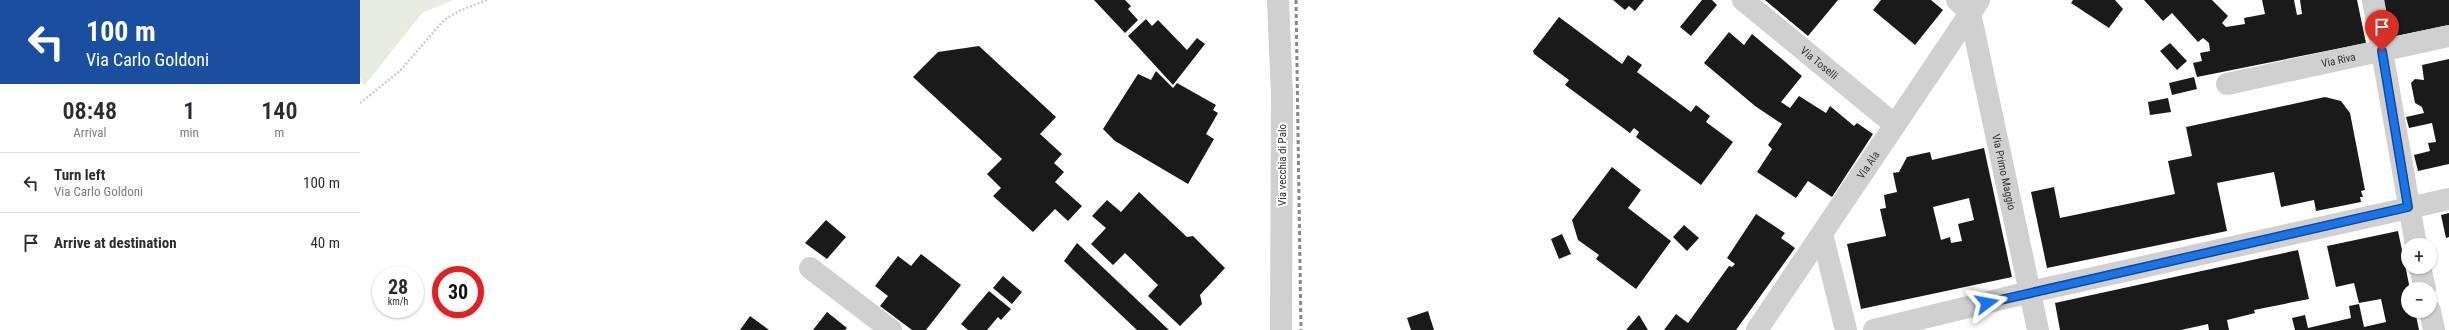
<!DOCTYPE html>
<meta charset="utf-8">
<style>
:root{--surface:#fff;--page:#f2f2f3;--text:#2b2b33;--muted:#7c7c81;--line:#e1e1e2}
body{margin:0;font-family:"Roboto Condensed",sans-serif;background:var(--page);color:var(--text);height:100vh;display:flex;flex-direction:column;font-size:15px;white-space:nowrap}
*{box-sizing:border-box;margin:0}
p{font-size:13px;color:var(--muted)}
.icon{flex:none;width:22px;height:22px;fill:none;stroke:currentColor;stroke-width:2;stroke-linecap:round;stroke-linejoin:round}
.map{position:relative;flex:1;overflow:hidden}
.side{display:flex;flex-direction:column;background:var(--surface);width:360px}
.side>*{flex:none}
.banner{background:#1a4fa0;color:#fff;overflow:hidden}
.tools{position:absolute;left:2041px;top:238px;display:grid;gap:8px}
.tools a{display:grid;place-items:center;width:36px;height:36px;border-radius:50%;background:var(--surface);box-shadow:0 1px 3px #0004;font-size:20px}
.speed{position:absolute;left:12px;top:266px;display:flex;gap:8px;font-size:20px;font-weight:700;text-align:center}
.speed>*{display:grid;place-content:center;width:52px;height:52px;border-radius:50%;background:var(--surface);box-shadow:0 1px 3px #0004;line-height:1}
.speed small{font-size:10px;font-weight:400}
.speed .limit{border:6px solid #d22;background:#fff;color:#111}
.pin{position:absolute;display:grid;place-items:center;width:34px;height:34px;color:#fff;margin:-41px -17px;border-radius:50% 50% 50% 0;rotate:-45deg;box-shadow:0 0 4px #0007}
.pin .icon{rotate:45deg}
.me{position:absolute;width:44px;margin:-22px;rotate:77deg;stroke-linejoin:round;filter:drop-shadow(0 0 3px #0008)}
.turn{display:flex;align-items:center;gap:14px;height:84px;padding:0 20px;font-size:18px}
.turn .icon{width:52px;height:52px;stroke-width:2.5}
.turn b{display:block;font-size:28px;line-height:34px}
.eta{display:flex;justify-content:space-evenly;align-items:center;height:68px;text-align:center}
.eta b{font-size:24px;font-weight:600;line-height:28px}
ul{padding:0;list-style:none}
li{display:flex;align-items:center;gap:12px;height:60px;padding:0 20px;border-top:1px solid var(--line)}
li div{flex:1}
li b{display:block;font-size:15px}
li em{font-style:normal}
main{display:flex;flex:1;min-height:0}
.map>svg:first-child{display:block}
.green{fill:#e6ecdf}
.building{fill:#1a1a1a;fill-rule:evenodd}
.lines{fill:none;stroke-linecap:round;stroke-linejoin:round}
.path{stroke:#cdcdcd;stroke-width:2.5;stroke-dasharray:2 2;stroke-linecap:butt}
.street{stroke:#d0d0d0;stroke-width:22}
.rail{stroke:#888;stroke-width:3;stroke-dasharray:4 3;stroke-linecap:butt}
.route-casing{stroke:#114b97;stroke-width:10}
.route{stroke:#1a73e8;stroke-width:7}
.labels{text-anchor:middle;stroke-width:4;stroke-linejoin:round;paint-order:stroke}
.street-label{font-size:11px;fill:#333;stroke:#fff}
</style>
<main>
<section class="side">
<div class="banner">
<div class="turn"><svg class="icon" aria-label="left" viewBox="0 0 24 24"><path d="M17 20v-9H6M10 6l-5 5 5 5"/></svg><div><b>100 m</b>Via Carlo Goldoni</div></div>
</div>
<div class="eta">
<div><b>08:48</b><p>Arrival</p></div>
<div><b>1</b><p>min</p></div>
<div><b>140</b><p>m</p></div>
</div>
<ul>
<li><svg class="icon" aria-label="left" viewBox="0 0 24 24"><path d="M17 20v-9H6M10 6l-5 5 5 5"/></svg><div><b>Turn left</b><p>Via Carlo Goldoni</p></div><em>100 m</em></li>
<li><svg class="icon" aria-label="arrive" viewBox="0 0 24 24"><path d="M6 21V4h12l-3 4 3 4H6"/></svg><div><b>Arrive at destination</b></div><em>40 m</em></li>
</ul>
</section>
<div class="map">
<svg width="2089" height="330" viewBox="0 0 2089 330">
<rect width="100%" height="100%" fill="#fff"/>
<!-- green -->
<path class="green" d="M0,0H93L62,13L4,86L0,78Z"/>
<!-- building -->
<g class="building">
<path d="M734,0H765L771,6L768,9L778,20L765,33Z"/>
<path d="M1253,0H1284L1275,11L1269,6L1265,10Z"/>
<path d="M1342,0H1352L1357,5L1331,36L1320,27Z"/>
<path d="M1405,0H1478L1448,36Z"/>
<path d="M1521,0H1571L1583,10L1555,45L1513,10Z"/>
<path d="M1713,0H1755L1763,9L1749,28L1711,3Z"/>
<path d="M1784,0H1852L1868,16L1862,23L1866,27L1885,24L1884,18L1905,14L1902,0H1934L1937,15L1942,14L1940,0H1997L2006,43L1837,77L1833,63L1842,61L1840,53L1850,51L1849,43L1843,38L1838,42L1812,13L1803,21Z"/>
<path d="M2024,0H2089V25L2031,37Z"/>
<path d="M1199,17L1262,64L1268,55L1282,65L1277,72L1331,112L1336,105L1350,116L1346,122L1373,142L1341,185L1276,137L1279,132L1274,128L1270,133L1205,85L1209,80L1174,54L1173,51Z"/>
<path d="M786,19L792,26L798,20L827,50L837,38L845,44L813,85L768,36Z"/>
<path d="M1369,32L1384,45L1392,34L1442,76L1421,102L1430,108L1439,96L1466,113L1470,106L1494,126L1497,123L1513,134L1472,197L1448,181L1436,198L1397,172L1412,149L1408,145L1422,124L1395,106L1344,63Z"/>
<path d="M1810,43L1827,61L1817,70L1800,51Z"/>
<path d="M619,46L696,117L680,134L702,154L694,163L704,172L695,182L722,206L708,221L695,209L673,232L633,196L641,188L627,174L642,159L553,77L578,52Z"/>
<path d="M2089,59V164L2058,171L2054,155L2070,151L2068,143L2076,142L2072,123L2049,128L2046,117L2064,113L2062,107L2055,103L2051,83L2055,79L2064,80L2062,65Z"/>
<path d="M796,71L813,88L817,83L856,105L853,110L858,113L846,134L854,139L828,184L755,141L743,129L778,74L791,80Z"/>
<path d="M1834,77L1837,89L1812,95L1809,83Z"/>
<path d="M1965,97L1981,101L1990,113L2005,190L2001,191L2003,197H2000L2001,202L1956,211L1954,200L1921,207L1914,172L1857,183L1867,231L1687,268L1671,192L1694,187L1700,218L1815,194L1808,161L1832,156L1826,127Z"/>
<path d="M1808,98L1811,112L1790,115L1788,102Z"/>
<path d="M1624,148L1652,277L1501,309L1487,244L1526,236L1520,209L1526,208L1524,195L1537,192L1533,173L1539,172L1547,157L1570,152L1572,160ZM1609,198L1614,220L1598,224L1602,241L1591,243L1590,237L1581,240L1573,207Z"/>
<path d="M1252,167L1281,190L1268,208L1311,241L1276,289L1236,259L1239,255L1218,240L1212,220Z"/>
<path d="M779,192L827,237L833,236L865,268L840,295L842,304L820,326L788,296L798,285L765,253L753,265L731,244L746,228L732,216L747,200L761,212Z"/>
<path d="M2089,213V237L2086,238L2081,215Z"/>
<path d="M1396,214L1425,233L1421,238L1435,248L1376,330H1304L1316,314L1328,323L1369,266L1372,267L1375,264L1367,258Z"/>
<path d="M466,220L486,237L467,259L445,243Z"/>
<path d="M1324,225L1339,238L1327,251L1313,237Z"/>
<path d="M2038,231L2050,289H2048V311H2055L2059,330H1935L1932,318L1945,315L1948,328L1991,318L1989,306L1999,304L2004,327L2026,322L2021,299L1999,303L1994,283L1976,287L1967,246Z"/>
<path d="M1202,234L1211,254L1199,259L1191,239Z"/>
<path d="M717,243L809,330H777L704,261Z"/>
<path d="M1938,250L1949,299L1894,310L1895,313L1867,320L1869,330H1849L1848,324L1821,330H1700L1695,303Z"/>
<path d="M561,254L601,285L566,330H552L520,306L528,296L515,286L538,256L551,266Z"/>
<path d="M643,276L662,292L652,304L633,288Z"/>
<path d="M629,291L651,309L641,320L638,317L627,330H608L601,324Z"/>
<path d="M1068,311L1074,330H1051L1047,318Z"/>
<path d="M467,312L487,328L485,330H453Z"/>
<path d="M1279,315L1288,330H1266Z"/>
<path d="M390,316L409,330H380Z"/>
</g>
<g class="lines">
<!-- path -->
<path class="path" d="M0,103L40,71L84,20L101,10L127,0"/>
<!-- street -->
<g class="street">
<path d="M918,0L922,96L921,330"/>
<path id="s1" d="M1383,0L1535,125"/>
<path id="s2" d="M1597,0L1610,13L1678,330"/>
<path d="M2013,0L2056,245"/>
<path id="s3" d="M1867,84L2089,36"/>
<path d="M1462,234L1486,330"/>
<path d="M2060,267L2065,289"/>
<path d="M450,268L531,330"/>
<path d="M2070,311L2074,330"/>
<path id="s4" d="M1397,330L1619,0"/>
<path d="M1514,330L1670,292L2089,199"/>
</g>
<!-- rail -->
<path class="rail" d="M936,0L941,330"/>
</g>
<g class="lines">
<defs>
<path id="route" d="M1627,303L2048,207L2022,51"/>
</defs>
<!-- route casing -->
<use href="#route" class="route-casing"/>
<!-- route -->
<use href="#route" class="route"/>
</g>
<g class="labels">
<!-- street labels -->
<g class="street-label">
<text dy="4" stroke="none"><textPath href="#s3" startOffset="114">Via Riva</textPath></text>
<text dy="4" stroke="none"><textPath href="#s1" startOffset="99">Via Toselli</textPath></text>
<text transform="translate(922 165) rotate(-90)" y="4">Via vecchia di Palo</text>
<text dy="4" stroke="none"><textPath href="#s4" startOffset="199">Via Ala</textPath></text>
<text dy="4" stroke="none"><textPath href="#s2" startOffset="181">Via Primo Maggio</textPath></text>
</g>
</g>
</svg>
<div class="tools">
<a>+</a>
<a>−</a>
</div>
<div class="speed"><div>28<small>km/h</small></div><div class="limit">30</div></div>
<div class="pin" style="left:2022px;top:51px;background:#d93025"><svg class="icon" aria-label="arrive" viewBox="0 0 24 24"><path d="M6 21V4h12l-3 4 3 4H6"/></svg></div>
<svg class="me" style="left:1627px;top:303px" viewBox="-20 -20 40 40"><path d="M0-17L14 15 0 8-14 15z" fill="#1a73e8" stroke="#fff" stroke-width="4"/></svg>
</div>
</main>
